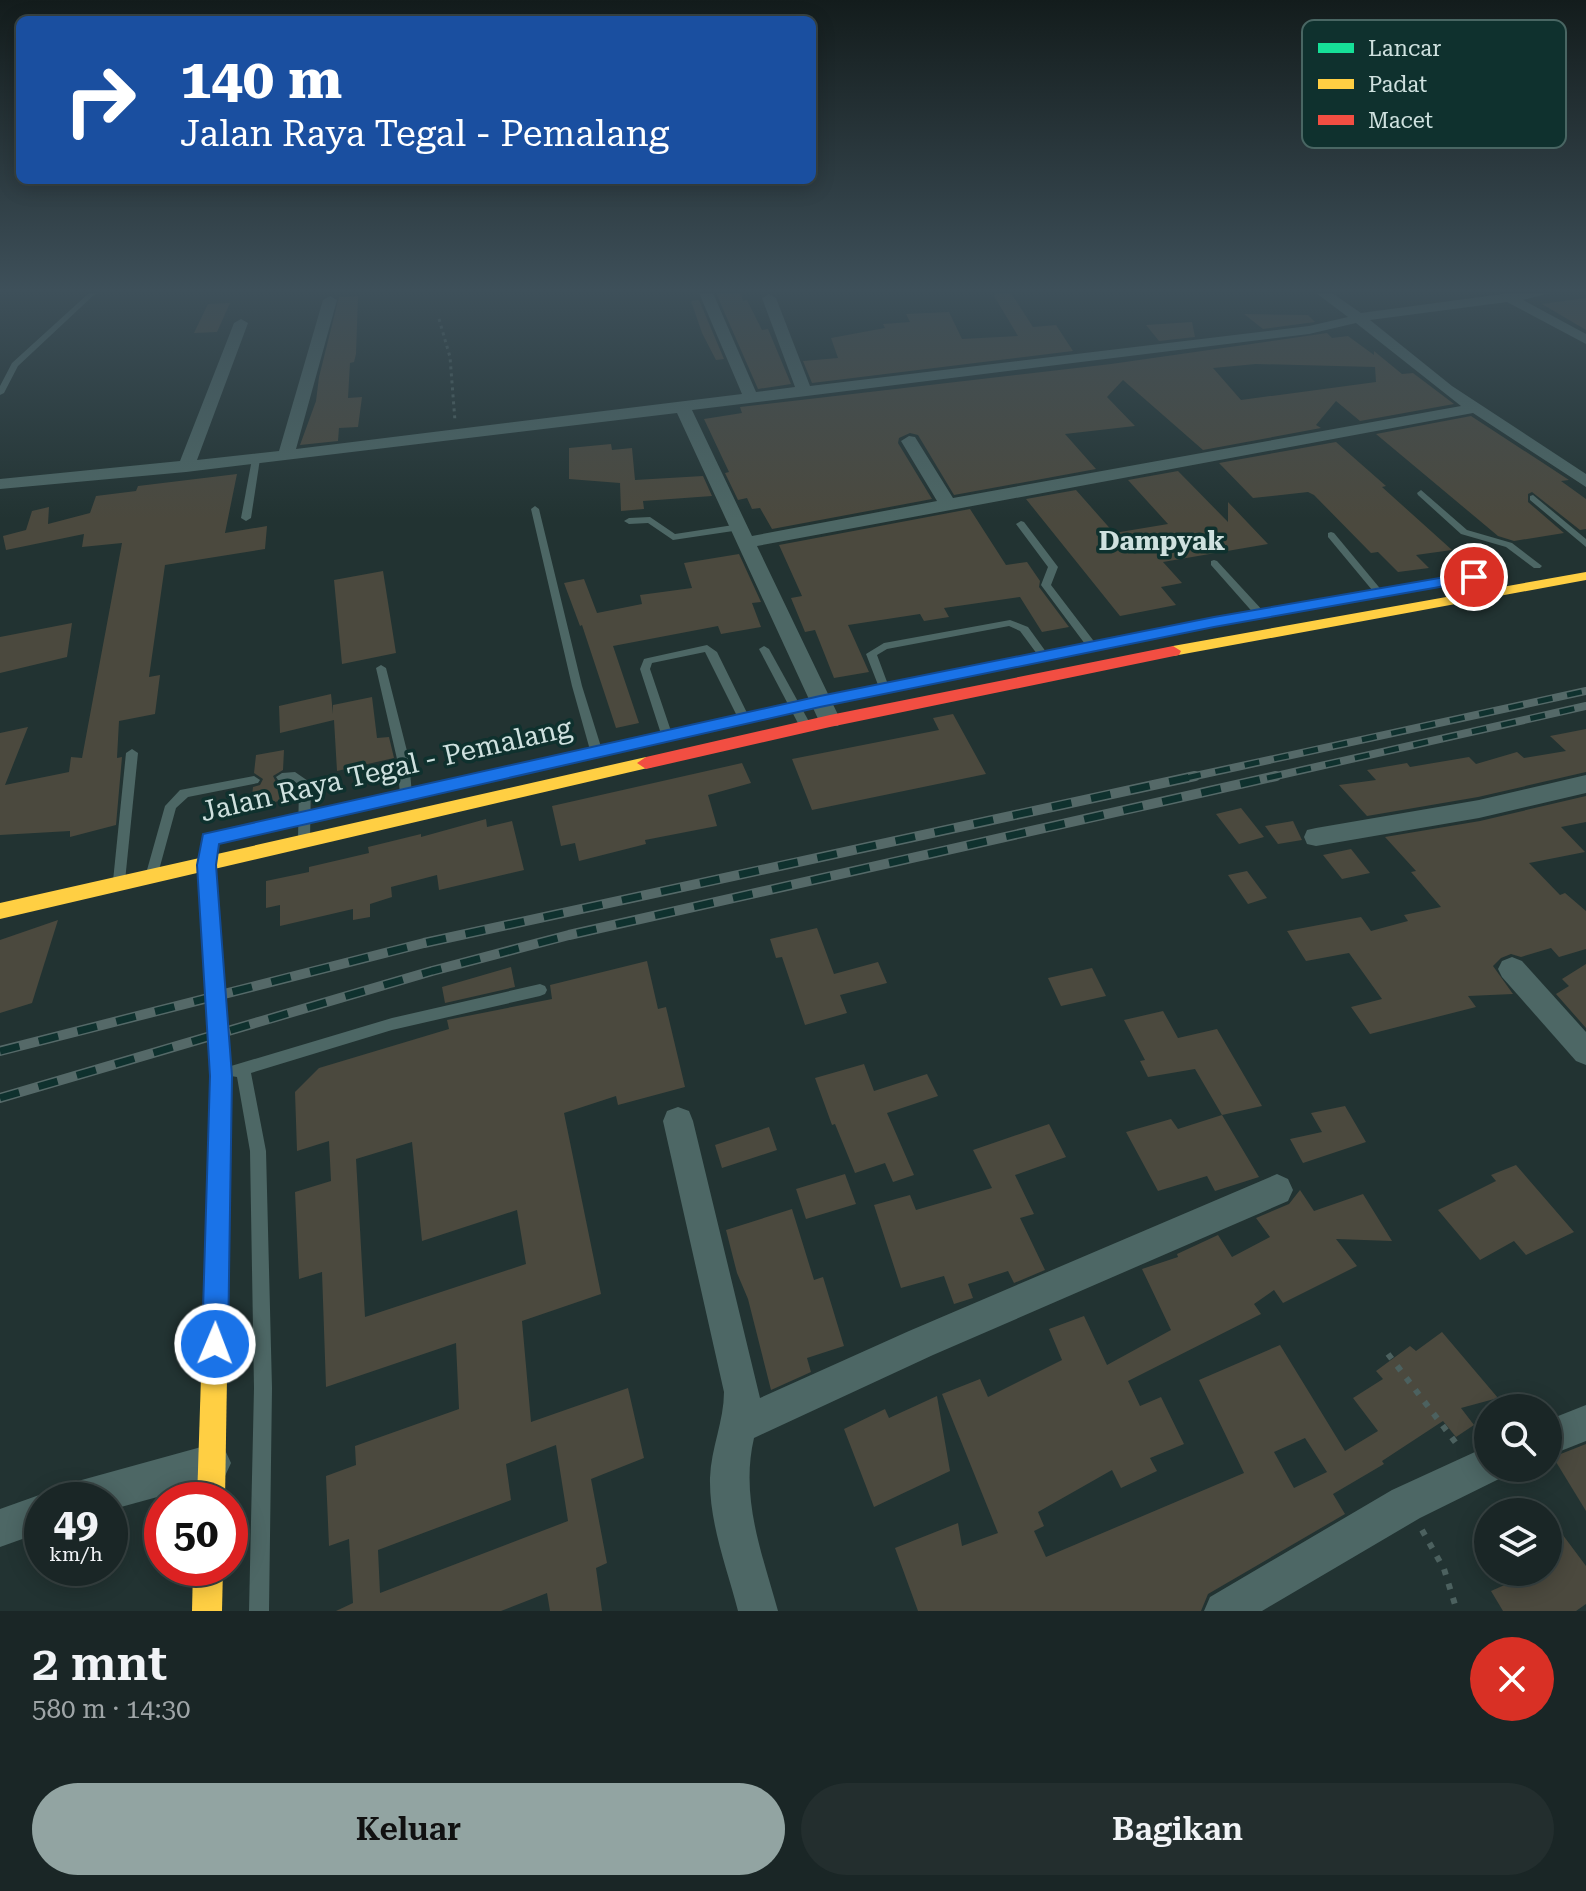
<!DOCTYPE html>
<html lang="id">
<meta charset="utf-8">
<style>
:root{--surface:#1a2626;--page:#232e2e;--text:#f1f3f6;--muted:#9fa5a7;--line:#384343;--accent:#92a4a2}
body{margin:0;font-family:"Roboto Serif",serif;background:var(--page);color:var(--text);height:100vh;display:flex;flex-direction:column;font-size:30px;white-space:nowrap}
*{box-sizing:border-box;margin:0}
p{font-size:26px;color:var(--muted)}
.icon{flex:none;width:44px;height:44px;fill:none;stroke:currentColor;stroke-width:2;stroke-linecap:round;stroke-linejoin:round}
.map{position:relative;height:1611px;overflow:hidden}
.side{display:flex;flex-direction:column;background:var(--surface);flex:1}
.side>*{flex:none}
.guide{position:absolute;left:16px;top:16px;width:800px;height:168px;border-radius:12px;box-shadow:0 4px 20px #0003,0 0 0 2px var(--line);background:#1a4fa0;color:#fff;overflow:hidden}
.tools{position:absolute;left:1474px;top:1394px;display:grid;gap:16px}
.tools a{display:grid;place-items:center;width:88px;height:88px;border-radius:50%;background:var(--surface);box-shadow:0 4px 20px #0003,0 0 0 2px var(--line);font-size:40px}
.speed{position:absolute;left:24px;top:1482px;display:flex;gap:16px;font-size:40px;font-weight:700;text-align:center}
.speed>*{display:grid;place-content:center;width:104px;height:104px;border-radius:50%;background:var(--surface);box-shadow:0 4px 20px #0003,0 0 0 2px var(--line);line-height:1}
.speed small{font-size:20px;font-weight:400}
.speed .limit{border:12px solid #d22;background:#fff;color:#111}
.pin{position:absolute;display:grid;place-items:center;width:68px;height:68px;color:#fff;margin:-34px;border:4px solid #fff;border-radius:50%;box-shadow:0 2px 8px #0007}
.me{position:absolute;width:88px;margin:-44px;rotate:1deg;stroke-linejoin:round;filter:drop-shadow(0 0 6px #0008)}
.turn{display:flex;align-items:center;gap:28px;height:168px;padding:0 32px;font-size:36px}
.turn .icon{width:104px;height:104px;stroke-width:2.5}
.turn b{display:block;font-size:56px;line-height:68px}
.round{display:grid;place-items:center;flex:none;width:84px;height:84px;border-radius:42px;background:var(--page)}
.head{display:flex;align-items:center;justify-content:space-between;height:136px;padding:0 32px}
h1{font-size:48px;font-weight:600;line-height:60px}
.action{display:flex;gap:16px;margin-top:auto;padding:16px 32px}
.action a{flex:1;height:92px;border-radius:48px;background:var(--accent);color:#111;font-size:32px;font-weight:600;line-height:92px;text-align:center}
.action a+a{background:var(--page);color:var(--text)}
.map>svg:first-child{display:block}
.building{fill:#4b493e;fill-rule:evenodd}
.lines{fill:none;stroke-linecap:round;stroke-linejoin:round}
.path-far1{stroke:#4c615f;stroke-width:3;stroke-dasharray:3 4;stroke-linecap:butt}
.path{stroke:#4c615f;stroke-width:6;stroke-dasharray:6 9;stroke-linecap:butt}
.lane{fill:#4d6765;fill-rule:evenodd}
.street{fill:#4d6765;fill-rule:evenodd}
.fast{fill:#16e098;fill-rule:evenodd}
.slow{fill:#ffcf43;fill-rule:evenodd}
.jam{fill:#f24e42;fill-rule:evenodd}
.rail-far1-casing{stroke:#556968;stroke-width:8}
.rail-casing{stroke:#556968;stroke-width:10}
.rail-far1{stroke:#0f312e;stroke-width:5;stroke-dasharray:15;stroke-linecap:butt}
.rail{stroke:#0f312e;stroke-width:7;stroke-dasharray:20;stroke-linecap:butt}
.route{fill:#1a73e8;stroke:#114b97;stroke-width:2}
.labels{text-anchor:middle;stroke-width:7;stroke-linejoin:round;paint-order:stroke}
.far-quarter-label{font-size:26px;font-weight:bold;fill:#cfe1df;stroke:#0f312e}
.street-label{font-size:28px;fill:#cfe1df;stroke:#0f312e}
.key{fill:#0f312e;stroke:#496663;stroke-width:2}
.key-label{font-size:22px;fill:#cfe1df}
</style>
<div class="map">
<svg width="1586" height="1611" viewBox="0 0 1586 1611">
<rect width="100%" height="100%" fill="#223332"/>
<!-- building -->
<g class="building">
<path d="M716,293H741L743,301L747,300L762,330L768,329L791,384L758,389Z"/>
<path d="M998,293H1011L1033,327L1056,325L1073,351L812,383L803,361L838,358L831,338L885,328L883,324L910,322L906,314L949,312L962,339L1018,336L994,296Z"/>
<path d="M358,296L356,354L354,362L350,363L348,398L362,397L358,427L339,428L338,441L300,445L316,401L319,377L339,297Z"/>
<path d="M1586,298V330L1542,304Z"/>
<path d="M699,300L724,359L716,360L702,333L691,301Z"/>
<path d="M230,303L217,332L194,333L208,304Z"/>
<path d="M1244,314L1308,315L1315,322L1263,329Z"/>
<path d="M1192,322L1195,337L1159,341L1146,325Z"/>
<path d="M1327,333L1332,338L1348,336L1374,355V351L1402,374L1413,373L1454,404L1360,421L1336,401L1316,425L1321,428L1203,450L1123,380L1107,397L1135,426L1065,434L1096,469L954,495L918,435L910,433L899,438L898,443L932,499L772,529L760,508L752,509L747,498L738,500L725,473L729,472L704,419L742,413L740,407L1111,364ZM1256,364L1375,367L1376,382L1241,400L1213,368Z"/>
<path d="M1471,416L1569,480L1561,481L1586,499V529L1580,530L1532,492L1528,494V502L1564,533L1514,541L1498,536L1376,434Z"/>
<path d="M1336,442L1386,486L1382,487L1452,550L1416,555L1429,568L1398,572L1378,552L1371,553L1314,495L1308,492L1253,498L1219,463Z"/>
<path d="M611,444L612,450L632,448L635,480L703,476L712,496L643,501L644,509L621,511L620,483L569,479V448Z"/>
<path d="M1178,471L1228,522V502L1268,544L1163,562L1182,583L1161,587L1176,605L1120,616L1026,499L1076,490L1114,533L1168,524L1128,480Z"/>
<path d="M237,474L225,533L267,526L265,549L165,565L149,677L160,675L155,714L119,721L117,758L122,757L116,825L70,837V831L0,835V733L28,727L5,785L69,772L71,757L82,758L122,543L82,547L84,534L6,550L3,536L26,530L32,511L49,507L48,524L90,513L96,496L136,491L138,486Z"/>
<path d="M970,509L1006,565L1027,562L1040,581L1039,587L1069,627L1042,632L1020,597L944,608L949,617L924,621L920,614L848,625L869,672L834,678L815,630L805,632L791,598L802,596L779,545Z"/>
<path d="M739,554L761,602L752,603L761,627L721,634L718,626L613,646L639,723L616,728L582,625L580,626L564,583L584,579L597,613L642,604L640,595L692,588L684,563Z"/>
<path d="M383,571L396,653L342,664L334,580Z"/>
<path d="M72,623L67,657L0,673V637Z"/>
<path d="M331,694L333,714V705L372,697L377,738L389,737L394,758L337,771L334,720L280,733L279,706Z"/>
<path d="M953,714L986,774L812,810L792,759L939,730L933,718Z"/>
<path d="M1586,729V772L1478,797L1367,816L1339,785L1376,780L1367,770L1407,763L1410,767L1469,757L1476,764L1517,752L1524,758L1566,751L1550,736Z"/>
<path d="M284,750L283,770L273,776L276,782L281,783L280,801L251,806L253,787L260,785L263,779L254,773L256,755Z"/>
<path d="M742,763L751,783L708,795L717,826L645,840L646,844L579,861L575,843L561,846L552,806Z"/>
<path d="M1586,796V822L1561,827L1585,852L1529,863L1560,895L1565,893L1586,911V949L1559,957L1551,948L1521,957L1511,954L1501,958L1493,966L1513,994L1468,996L1476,1007L1370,1034L1351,1007L1382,999L1349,953L1306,961L1287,931L1361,917L1371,931L1408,921L1404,915L1441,907L1411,872L1416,871L1385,837L1480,821Z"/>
<path d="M1241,808L1264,837L1239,844L1216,814Z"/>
<path d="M486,819L487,827L512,821L524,870L439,890L437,875L391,887L392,897L370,904V917L353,920V909L280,926V905L266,908V881L309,872V867L369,853L368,847L421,834V837Z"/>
<path d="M1293,821L1302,840L1278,844L1265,826Z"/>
<path d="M1351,849L1370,873L1342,879L1323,855Z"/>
<path d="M1247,871L1267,898L1248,904L1228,875Z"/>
<path d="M58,920L32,1003L0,1013V940Z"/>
<path d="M817,928L834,974L878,962L887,983L840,995L847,1013L805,1025L782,957L776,958L770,939Z"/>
<path d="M647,961L658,1009L666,1007L685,1087L618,1105L616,1096L564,1113L601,1294L522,1321L531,1422L628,1388L644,1458L591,1479L607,1563L596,1568L602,1611H550L547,1593L501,1611H336L353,1603L349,1539L329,1546L326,1476L356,1465L355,1446L459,1409L456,1343L326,1387L322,1272L299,1279L295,1192L331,1181L329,1141L297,1151L295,1092L319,1068L449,1029L447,1020L552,999L550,985ZM412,1142L422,1241L517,1210L526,1264L365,1317L356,1159ZM556,1445L568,1521L380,1593L378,1550L511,1500L506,1464Z"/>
<path d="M1586,964V1028L1556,994L1569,986L1562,979Z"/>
<path d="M511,967L515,987L445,1003L442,987Z"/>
<path d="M1092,968L1106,996L1061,1006L1048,978Z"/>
<path d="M1163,1011L1178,1038L1217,1029L1262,1106L1222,1115L1195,1069L1148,1077L1140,1061L1145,1060L1124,1020Z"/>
<path d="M864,1064L874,1091L927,1074L938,1096L887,1113L914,1175L893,1182L885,1163L855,1173L835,1124L832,1125L815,1078Z"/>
<path d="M1345,1106L1366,1142L1303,1163L1290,1139L1322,1132L1311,1113Z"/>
<path d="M1222,1115L1259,1177L1215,1191L1207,1176L1158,1191L1126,1132L1171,1119L1178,1129Z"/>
<path d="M1049,1124L1066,1157L1015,1175L1034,1214L1020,1218L1045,1270L1014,1283L1008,1271L968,1284L973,1298L954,1304L944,1276L901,1288L874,1205L910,1195L916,1210L992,1188L973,1150Z"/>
<path d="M769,1127L777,1150L722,1168L715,1145Z"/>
<path d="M1516,1165L1574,1232L1526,1255L1514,1241L1480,1260L1438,1210L1496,1181L1491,1175Z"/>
<path d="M845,1174L856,1204L806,1219L796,1189Z"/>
<path d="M1300,1190L1314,1211L1363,1194L1392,1241L1336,1239L1357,1266L1283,1303L1274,1290L1254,1304L1261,1314L1128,1381L1140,1406L1161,1397L1184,1444L1150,1458L1157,1471L1121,1488L1112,1470L1038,1512L1044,1526L1034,1531L1046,1557L1244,1473L1199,1380L1280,1345L1345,1451L1378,1431L1353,1398L1383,1379L1376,1371L1410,1346L1416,1351L1442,1332L1498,1398L1461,1408L1474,1425L1456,1437L1443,1421L1382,1461L1384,1464L1333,1494L1345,1514L1208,1594L1201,1611H918L895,1548L958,1523L962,1546L998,1533L942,1394L980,1379L988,1397L1062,1360L1049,1329L1084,1316L1107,1365L1171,1330L1142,1269L1178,1257L1177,1254L1218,1235L1232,1257L1270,1237L1256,1218L1289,1204ZM1305,1438L1327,1472L1294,1488L1274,1452Z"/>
<path d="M792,1209L814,1280L823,1277L844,1346L807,1358L811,1372L771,1390L748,1299L737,1273L726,1230Z"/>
<path d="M937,1396L950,1471L874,1507L844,1429L885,1409L889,1418Z"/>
<path d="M1586,1444V1511L1553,1457Z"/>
<path d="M1548,1515L1586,1566V1604L1576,1611H1503L1491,1591L1534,1572H1548Z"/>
</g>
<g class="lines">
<!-- path-far1 -->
<path class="path-far1" d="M439,319L450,357L455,421"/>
<!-- path -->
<g class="path">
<path d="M1388,1354L1459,1447"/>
<path d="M1422,1530L1444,1569L1457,1611"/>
</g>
<!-- lane -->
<g class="lane">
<path d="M89,293H96L18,366L4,393L0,395V386L12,363Z"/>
<path d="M256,456L260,459L251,518L246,521L241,518L252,459Z"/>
<path d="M1421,490L1467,530L1512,543L1542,566L1540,568H1534L1506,547L1461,534L1418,495L1417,493Z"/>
<path d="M1533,495L1586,539V547L1530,500V496Z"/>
<path d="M535,506L539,509L582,686L602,750L596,754L590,750L572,686L531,509Z"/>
<path d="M650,517L675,534L740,524L745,527L740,530L673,540L648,523L629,524L624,521L629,518Z"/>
<path d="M1021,521L1024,522L1058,567L1051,585L1096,644L1097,646L1096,648H1088L1041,585L1048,567L1016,524Z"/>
<path d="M1331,532L1334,533L1383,592V596H1377L1328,537V533Z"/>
<path d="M1214,560L1217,561L1264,612V616H1256L1211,565V561Z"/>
<path d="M1010,620L1028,627L1049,656L1048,658H1040L1020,631L1009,626L887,649L877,655L890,690L885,694L880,690L866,654L884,643Z"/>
<path d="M707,645L717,652L750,719L748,722H740L705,652L652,663L650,669L673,737L671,740H663L640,669L644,659L648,658Z"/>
<path d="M764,646L769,649L812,727L810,730H802L800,727L759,649Z"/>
<path d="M381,665L386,668L409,759L412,795L406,799L400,795L397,759L376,668Z"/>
<path d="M132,749L138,753L125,881L124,885H114L113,881L126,753Z"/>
<path d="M295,772L311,783L310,839L308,842H300L298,839L299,785L293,780H278L276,777L282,773Z"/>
<path d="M254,776L260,780L258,783L188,797L176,808L159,870L157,874H149L147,870L165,806L180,790Z"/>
<path d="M540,984L545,986L547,990L545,994L540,996L392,1030L251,1073L266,1151L272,1388L269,1611H249L254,1388L250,1151L237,1077L231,1076L229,1071L231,1066L392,1018Z"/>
</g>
<!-- street -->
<g class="street">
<path d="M699,293H713L756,392L795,387L762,298L769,294L776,298L810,386L1309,326L1348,317L1316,293H1332L1361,313L1510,293H1550L1523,300L1586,334V344L1507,302L1370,320L1452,386L1586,474V487L1473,413L757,546L841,721L838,726H822L819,721L677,413L186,472L0,489V479L180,461L234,323L241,319L248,323L197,460L279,451L323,300L330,296L337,300L296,449L742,394ZM1356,323L1461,406L953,498L915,437L909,436L901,441L937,501L752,536L692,410L1309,334Z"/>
<path d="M1586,775V793L1479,818L1316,846L1307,844L1304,837L1307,830L1316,828L1479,800Z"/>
<path d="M1512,957L1522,961L1586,1032V1065L1576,1061L1502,977L1498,969L1502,961Z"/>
<path d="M678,1107L689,1111L693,1121L760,1398L909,1331L1277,1174L1288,1179L1293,1190L1288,1201L933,1355L754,1438C740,1498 762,1553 778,1611H738C727,1568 709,1523 710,1478C711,1448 724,1421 724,1392L663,1121L667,1111Z"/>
<path d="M1586,1405V1441L1548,1456V1420Z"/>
<path d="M212,1444L225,1450L231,1463L225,1476L212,1482L110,1510V1500H59L65,1487L78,1481Z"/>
<path d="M1488,1446V1468H1505L1501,1478L1420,1518L1262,1611H1204L1210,1597L1392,1490Z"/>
<path d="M42,1494L56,1500H42V1532L0,1547V1509Z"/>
</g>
<!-- fast -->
<path class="fast" d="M210,832L217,834L219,839L216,865L232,1076L227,1377L223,1386L214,1390L205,1386L201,1377L210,1076L198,865L203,834Z"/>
<!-- slow -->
<g class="slow">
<path d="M1586,572V580L1173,656L1165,651L1173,646Z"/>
<path d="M646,757L652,759L655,763L652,767L0,919V903Z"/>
<path d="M214,1364L223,1368L227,1377L225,1500H197L201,1377L205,1368Z"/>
<path d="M193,1568H223L222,1611H192Z"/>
</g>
<!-- jam -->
<path class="jam" d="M1173,646L1181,651L1179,655L830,727L646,769L637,763L646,757L830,715Z"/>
<defs>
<g id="rail-far1">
<path d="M1186,778L1586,691"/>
<path d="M1267,778L1586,706"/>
</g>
<g id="rail">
<path d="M0,1051L424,943L1195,776"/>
<path d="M0,1098L432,971L569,935L1276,776"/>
</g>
</defs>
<!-- rail-far1 casing -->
<use href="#rail-far1" class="rail-far1-casing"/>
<!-- rail casing -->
<use href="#rail" class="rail-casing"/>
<!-- rail-far1 -->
<use href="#rail-far1" class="rail-far1"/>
<!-- rail -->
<use href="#rail" class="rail"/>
</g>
<!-- sky -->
<linearGradient id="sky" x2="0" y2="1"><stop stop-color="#131c1c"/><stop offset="0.56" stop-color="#3e505a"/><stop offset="1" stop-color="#3e505a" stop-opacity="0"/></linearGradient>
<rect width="1586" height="519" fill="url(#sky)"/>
<!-- route -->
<path class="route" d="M1474,572L1482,577L1479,580L1214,627L820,707L219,844L216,865L232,1076L228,1344L225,1353L215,1357L206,1353L202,1344L210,1076L197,865L203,834L820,696L1214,617Z"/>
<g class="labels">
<!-- far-quarter labels -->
<g class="far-quarter-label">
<text x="1162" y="550">Dampyak</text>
</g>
<!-- street labels -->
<g class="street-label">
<text transform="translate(386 769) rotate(-13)" y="10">Jalan Raya Tegal - Pemalang</text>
</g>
</g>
<!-- legend -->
<rect x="1302" y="20" width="264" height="128" rx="12" class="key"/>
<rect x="1318" y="43" width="36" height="10" fill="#16e098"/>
<rect x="1318" y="79" width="36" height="10" fill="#ffcf43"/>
<rect x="1318" y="115" width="36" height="10" fill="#f24e42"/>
<g class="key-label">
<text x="1368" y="56">Lancar</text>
<text x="1368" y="92">Padat</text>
<text x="1368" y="128">Macet</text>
</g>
</svg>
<div class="tools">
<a><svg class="icon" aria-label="search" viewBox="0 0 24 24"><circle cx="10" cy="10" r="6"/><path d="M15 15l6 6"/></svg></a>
<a><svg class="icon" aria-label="layers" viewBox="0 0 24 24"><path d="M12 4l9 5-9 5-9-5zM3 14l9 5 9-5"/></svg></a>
</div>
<div class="speed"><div>49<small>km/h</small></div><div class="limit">50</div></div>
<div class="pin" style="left:1474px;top:577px;background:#d93025"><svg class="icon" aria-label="arrive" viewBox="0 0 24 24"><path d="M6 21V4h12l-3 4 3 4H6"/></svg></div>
<svg class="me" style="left:215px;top:1344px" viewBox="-20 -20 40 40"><circle r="17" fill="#1a73e8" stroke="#fff" stroke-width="3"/><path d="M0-11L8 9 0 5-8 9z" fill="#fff"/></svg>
<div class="guide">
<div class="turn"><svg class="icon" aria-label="right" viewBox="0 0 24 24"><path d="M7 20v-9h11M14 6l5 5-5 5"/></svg><div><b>140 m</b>Jalan Raya Tegal - Pemalang</div></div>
</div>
</div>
<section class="side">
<div class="head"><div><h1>2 mnt</h1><p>580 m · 14:30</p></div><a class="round" style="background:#d93025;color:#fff"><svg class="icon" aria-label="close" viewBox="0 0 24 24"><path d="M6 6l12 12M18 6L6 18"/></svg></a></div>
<div class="action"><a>Keluar</a><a>Bagikan</a></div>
</section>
